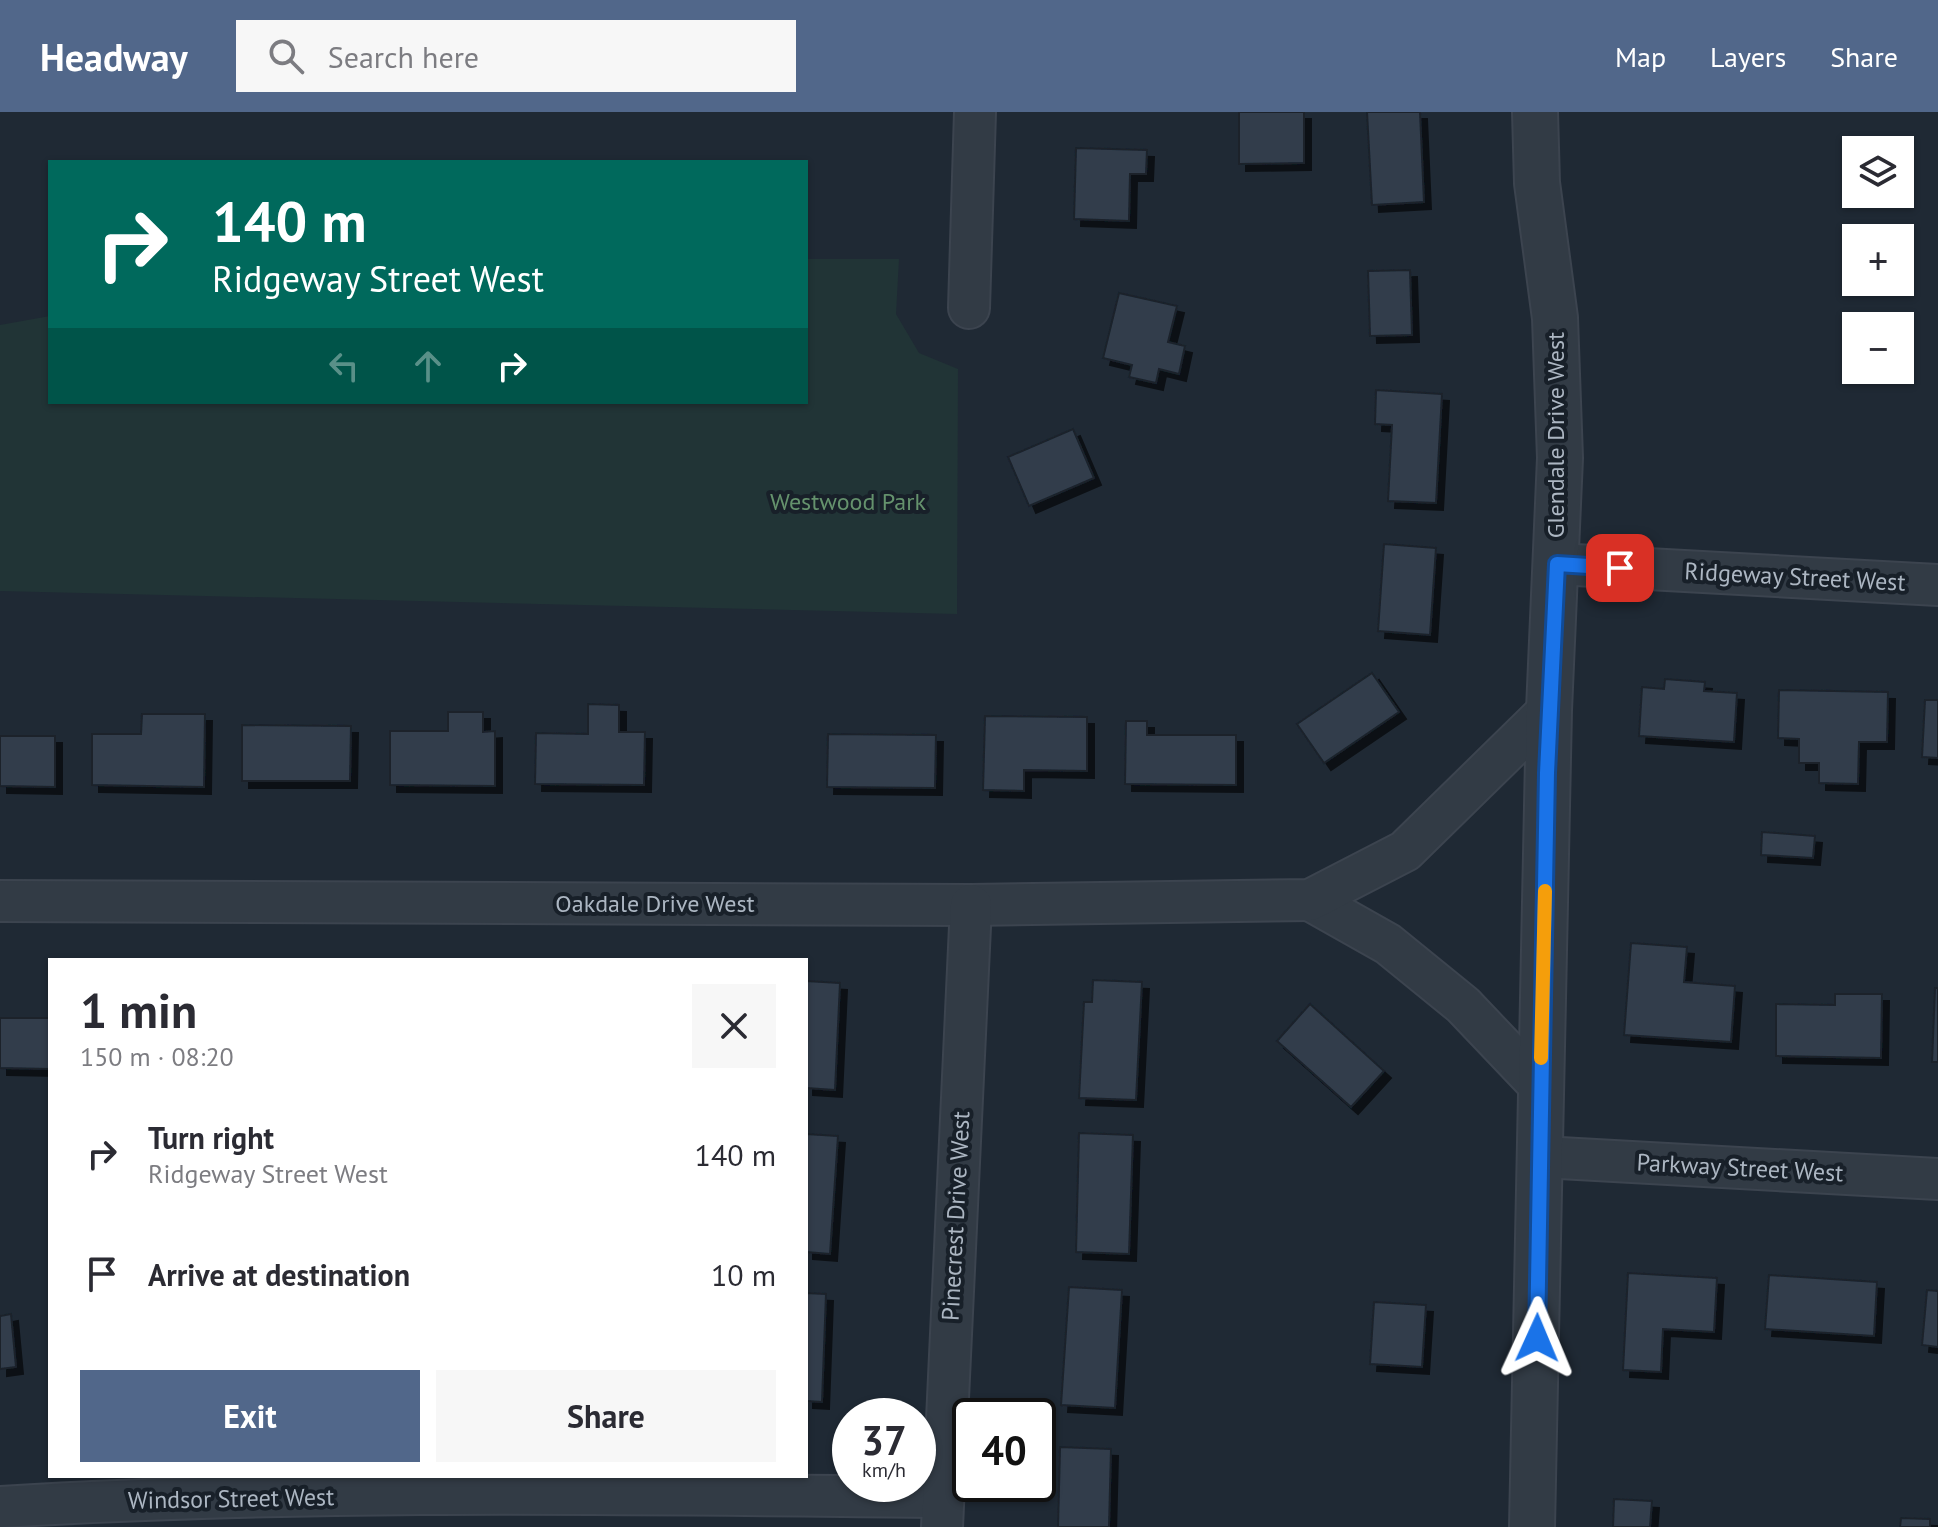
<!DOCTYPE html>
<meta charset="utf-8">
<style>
:root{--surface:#fff;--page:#f7f7f7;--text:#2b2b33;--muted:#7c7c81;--accent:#51678a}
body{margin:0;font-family:"PT Sans",sans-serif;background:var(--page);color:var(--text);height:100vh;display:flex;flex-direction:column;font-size:30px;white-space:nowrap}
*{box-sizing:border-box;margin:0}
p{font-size:26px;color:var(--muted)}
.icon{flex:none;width:44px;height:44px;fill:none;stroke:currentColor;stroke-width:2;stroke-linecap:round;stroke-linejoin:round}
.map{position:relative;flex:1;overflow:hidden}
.details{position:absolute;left:48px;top:846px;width:760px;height:520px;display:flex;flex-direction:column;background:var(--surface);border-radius:0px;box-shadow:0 2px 6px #0004}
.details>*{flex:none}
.hud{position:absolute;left:48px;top:48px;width:760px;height:244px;border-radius:0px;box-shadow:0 2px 6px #0004;background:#00695c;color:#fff;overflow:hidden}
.buttons{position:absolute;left:1842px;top:24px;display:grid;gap:16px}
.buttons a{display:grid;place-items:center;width:72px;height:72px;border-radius:0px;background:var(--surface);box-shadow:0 2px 6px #0004;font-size:40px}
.speed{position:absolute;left:832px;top:1286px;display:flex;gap:16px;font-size:40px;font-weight:700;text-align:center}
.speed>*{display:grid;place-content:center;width:104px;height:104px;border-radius:50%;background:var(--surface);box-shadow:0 2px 6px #0004;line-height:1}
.speed small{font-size:20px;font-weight:400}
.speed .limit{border:4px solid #111;border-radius:12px;background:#fff;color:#111}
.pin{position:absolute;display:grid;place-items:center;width:68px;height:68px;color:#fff;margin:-34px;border-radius:16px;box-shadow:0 4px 12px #0006}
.me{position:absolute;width:88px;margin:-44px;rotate:1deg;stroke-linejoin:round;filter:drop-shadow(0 0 6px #0008)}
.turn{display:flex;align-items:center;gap:28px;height:168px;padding:0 32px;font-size:36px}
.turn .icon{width:104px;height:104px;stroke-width:2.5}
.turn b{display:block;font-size:56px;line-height:68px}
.lanes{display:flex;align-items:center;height:76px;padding:0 32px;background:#0003;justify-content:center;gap:40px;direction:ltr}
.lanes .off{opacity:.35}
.round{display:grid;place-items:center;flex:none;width:84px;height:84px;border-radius:0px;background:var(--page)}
.head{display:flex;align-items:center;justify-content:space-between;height:136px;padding:0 32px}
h1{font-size:48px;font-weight:800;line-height:60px}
.button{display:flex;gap:16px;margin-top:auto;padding:16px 32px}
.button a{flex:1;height:92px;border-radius:0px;background:var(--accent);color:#fff;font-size:32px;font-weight:800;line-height:92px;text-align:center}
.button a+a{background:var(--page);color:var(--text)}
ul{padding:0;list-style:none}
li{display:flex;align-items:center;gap:24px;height:120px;padding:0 32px}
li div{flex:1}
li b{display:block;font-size:30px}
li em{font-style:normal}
header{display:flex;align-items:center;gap:48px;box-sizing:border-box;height:112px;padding:0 40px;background:var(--accent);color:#fff}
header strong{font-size:38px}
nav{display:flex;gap:44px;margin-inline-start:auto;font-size:28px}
.search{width:560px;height:72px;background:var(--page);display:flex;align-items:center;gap:20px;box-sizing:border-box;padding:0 28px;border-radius:0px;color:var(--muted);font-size:30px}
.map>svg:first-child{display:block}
.green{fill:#213436}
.building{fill:#313d4b;stroke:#1a222c;stroke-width:2;filter:url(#shadow)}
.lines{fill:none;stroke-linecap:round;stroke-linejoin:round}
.minor-casing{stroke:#3c444f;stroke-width:44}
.tertiary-casing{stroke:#3c444f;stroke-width:48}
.minor{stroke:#323b45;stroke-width:40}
.tertiary{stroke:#323b45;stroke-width:44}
.route-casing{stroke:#114b97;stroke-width:20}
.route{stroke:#1a73e8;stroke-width:14}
.slow{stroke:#f59e0b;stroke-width:14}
.labels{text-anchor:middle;stroke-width:8;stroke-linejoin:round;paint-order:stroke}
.street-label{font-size:24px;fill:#acb6c2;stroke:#182029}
.park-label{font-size:24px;fill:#65926d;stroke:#182029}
</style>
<header>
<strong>Headway</strong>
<div class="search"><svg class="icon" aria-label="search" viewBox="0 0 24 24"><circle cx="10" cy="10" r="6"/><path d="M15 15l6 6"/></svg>Search here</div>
<nav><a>Map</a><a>Layers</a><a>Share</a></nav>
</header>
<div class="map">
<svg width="1938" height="1415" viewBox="0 0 1938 1415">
<defs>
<filter id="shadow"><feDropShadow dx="7" dy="7" stdDeviation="0" flood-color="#0009"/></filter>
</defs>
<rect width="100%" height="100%" fill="#1f2934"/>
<!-- green -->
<path class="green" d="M806,147H899L896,202L919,241L958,257L957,502L0,479V213L50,204V290H806Z"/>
<!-- building -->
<g class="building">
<path d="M1239,0H1304V51L1239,52Z"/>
<path d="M1367,0H1420L1424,90L1372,93Z"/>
<path d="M1076,36L1147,38L1146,62H1130L1129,109L1074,107Z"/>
<path d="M1410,158L1412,223L1370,224L1368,159Z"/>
<path d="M1119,181L1177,194L1168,230L1185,234L1179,262L1159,257L1156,271L1129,265L1132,253L1103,246Z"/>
<path d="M1376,278L1442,282L1436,391L1388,389L1392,313L1375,312Z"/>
<path d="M1073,317L1094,366L1029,394L1008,345Z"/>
<path d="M1384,432L1436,436L1430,523L1378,519Z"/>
<path d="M1372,561L1399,600L1324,651L1297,612Z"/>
<path d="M1665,567L1705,570L1704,579L1737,581L1734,630L1639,624L1642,575L1664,577Z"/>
<path d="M1779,578L1888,580L1887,630H1859L1858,672L1819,671V651H1799V627L1778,626Z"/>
<path d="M1925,588H1938V646L1922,645Z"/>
<path d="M588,592L619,593V620H645L644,673L535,672L536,621L588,622Z"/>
<path d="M448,600H483V620L495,619V674L390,673V619H448Z"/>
<path d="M142,602H205L204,675L92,673V622H141Z"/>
<path d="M985,604L1087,605V659L1024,658V679L983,678Z"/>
<path d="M1126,609H1147V623H1236V673L1125,672Z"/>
<path d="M242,613L351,614L350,669H242Z"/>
<path d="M828,622L936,623L935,676L827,675Z"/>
<path d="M0,624H55V675L0,674Z"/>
<path d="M1762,720L1815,724L1813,746L1761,743Z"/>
<path d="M1631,831L1687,835L1684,870L1735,874L1731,930L1624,923Z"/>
<path d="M1093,868L1142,870L1136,988L1079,986L1084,890H1092Z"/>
<path d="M806,869L840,871L835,978L806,976Z"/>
<path d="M1935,876H1938V950H1932Z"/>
<path d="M1835,882H1882L1881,946L1776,944V892L1835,893Z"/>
<path d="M1310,892L1384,959L1351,995L1277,929Z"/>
<path d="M0,906H50V957L0,956Z"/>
<path d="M1079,1021L1133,1023L1129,1142L1076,1140Z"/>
<path d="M806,1022L838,1024L830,1142L806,1140Z"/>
<path d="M1628,1161L1717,1166L1714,1220L1663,1217L1661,1260L1623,1258Z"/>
<path d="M1769,1163L1877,1170L1874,1224L1765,1217Z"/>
<path d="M1069,1175L1122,1178L1115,1296L1061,1293Z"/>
<path d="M1927,1178L1938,1179V1235L1922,1233Z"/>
<path d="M806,1181L826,1182L822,1290L806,1289Z"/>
<path d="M1374,1190L1426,1193L1422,1255L1370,1252Z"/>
<path d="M11,1202L16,1255L0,1257V1204Z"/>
<path d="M1060,1335L1111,1337L1109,1415H1058Z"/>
<path d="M1614,1387L1652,1389L1650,1415H1613Z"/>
<path d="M1901,1406L1930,1407V1415H1900Z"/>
</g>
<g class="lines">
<defs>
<g id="minor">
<path d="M969,196L975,0"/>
<path d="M1557,452L1938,473"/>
<path d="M1310,788L1388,832L1463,893L1540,974"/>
<path d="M0,789L971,793L1310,788L1405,739L1549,598"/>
<path d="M1542,1045L1938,1067"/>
<path d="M0,1395C313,1376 629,1382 943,1385"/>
<path d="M942,1415L971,793"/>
</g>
<path id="tertiary" d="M1532,1415L1549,598L1560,346L1555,206L1537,71L1535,0"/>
</defs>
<!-- minor casing -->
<use href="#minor" class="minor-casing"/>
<!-- tertiary casing -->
<use href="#tertiary" class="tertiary-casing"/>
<!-- minor -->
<use href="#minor" class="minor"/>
<!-- tertiary -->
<use href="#tertiary" class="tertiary"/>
</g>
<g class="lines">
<defs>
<path id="route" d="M1537,1226L1547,661L1557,452L1620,456"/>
</defs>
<!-- route casing -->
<use href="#route" class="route-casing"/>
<!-- route -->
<use href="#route" class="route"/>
<!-- slow -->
<path class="slow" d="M1541,946L1545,779"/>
</g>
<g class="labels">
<!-- street labels -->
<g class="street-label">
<text transform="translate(1556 323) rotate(-90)" y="8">Glendale Drive West</text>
<text transform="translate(1795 465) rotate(3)" y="8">Ridgeway Street West</text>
<text x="655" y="800">Oakdale Drive West</text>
<text transform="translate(1740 1056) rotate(3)" y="8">Parkway Street West</text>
<text transform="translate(956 1104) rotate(-87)" y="8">Pinecrest Drive West</text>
<text transform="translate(231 1387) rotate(-1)" y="8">Windsor Street West</text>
</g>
<!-- park labels -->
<g class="park-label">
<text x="848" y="398">Westwood Park</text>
</g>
</g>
</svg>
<div class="buttons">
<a><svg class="icon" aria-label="layers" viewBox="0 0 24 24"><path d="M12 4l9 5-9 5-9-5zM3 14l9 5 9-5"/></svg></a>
<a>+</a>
<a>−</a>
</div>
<div class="speed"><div>37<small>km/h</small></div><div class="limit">40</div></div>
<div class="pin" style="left:1620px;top:456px;background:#d93025"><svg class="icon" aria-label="arrive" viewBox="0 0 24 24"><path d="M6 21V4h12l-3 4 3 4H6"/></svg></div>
<svg class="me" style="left:1537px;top:1226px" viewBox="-20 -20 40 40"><path d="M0-17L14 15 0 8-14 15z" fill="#1a73e8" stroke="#fff" stroke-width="4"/></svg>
<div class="hud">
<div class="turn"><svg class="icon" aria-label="right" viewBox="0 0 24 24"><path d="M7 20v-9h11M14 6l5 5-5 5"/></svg><div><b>140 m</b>Ridgeway Street West</div></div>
<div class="lanes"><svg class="icon off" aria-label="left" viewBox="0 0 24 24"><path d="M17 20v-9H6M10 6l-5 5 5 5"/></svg><svg class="icon off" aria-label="ahead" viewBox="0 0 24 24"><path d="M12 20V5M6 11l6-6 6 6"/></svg><svg class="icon" aria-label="right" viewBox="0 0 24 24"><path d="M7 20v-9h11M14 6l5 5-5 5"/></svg></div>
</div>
<section class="details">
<div class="head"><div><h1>1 min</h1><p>150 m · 08:20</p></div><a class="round"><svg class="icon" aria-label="close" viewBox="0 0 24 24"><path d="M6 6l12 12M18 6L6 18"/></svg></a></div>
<ul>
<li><svg class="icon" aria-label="right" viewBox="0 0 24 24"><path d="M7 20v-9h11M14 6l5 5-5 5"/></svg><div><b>Turn right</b><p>Ridgeway Street West</p></div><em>140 m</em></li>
<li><svg class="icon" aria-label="arrive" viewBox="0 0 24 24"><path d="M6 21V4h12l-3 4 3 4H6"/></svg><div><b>Arrive at destination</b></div><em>10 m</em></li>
</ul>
<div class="button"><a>Exit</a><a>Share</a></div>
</section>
</div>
